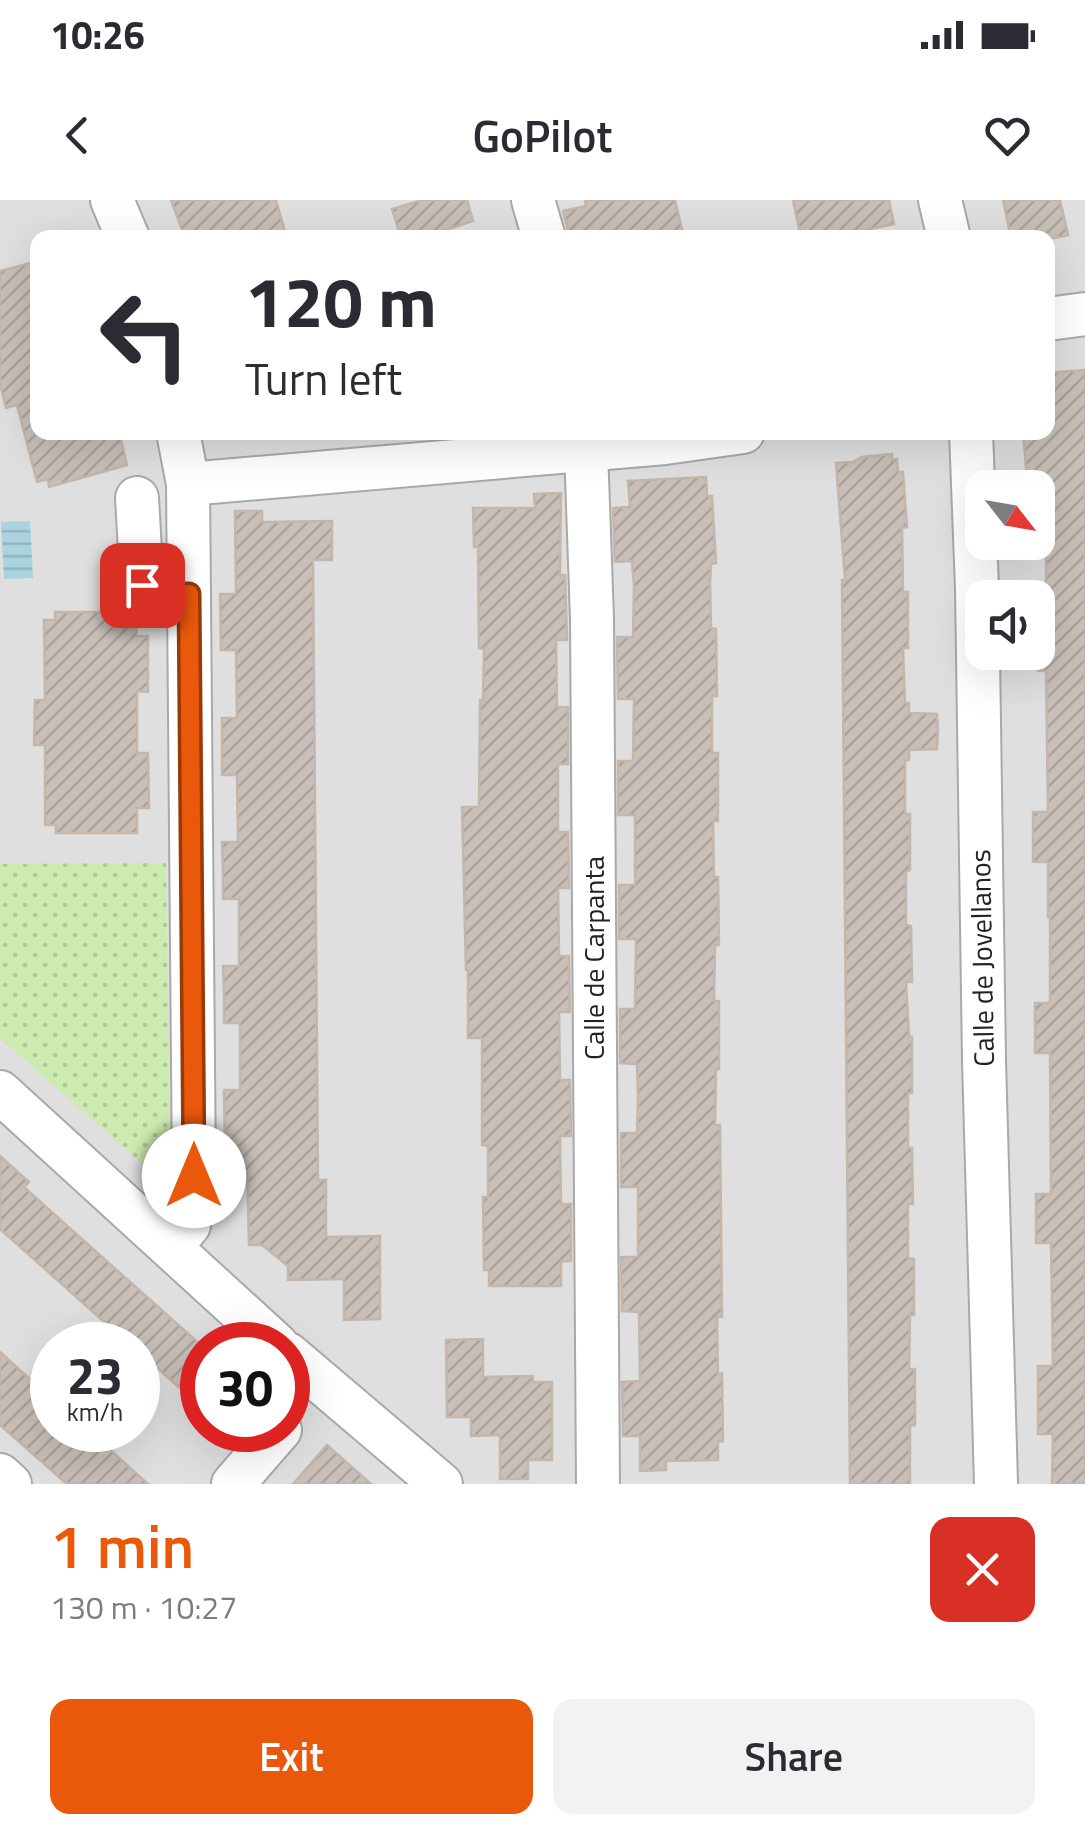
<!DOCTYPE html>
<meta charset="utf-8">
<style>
:root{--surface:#fff;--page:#f2f2f3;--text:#2b2b33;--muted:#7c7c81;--accent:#ea580c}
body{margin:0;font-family:"Titillium Web",sans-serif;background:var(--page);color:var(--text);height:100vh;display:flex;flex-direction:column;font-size:38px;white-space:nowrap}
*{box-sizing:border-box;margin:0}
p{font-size:32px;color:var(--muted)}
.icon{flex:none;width:55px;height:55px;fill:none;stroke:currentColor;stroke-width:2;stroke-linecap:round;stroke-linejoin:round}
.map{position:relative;height:1284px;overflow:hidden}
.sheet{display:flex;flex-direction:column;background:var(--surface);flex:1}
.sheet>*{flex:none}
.guide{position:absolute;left:30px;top:30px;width:1025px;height:210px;border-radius:20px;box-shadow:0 10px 40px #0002;background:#fff;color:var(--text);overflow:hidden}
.needle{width:65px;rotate:121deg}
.tools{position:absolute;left:965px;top:270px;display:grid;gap:20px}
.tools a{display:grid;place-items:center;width:90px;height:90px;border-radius:20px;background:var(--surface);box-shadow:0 10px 40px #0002;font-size:50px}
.speed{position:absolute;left:30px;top:1122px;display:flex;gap:20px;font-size:50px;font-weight:700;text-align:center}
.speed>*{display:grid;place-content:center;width:130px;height:130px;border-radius:50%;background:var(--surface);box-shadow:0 10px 40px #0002;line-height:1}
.speed small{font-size:25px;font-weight:400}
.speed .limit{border:15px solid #d22;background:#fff;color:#111}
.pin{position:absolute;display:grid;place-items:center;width:85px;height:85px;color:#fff;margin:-42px;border-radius:20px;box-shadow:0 5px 15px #0006}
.me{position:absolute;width:110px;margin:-55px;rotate:0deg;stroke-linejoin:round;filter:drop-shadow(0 0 8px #0008)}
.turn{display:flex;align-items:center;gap:35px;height:210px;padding:0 50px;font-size:45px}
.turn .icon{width:130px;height:130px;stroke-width:2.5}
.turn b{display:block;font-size:70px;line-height:85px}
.round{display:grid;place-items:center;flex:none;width:105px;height:105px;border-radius:20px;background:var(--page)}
.head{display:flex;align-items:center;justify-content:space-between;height:170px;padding:0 50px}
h1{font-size:60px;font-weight:600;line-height:75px;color:var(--accent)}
.cta{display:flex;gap:20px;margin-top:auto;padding:20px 50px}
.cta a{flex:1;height:115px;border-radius:20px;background:var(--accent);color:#fff;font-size:40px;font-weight:600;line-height:115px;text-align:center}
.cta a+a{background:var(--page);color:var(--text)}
.status{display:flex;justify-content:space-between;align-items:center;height:70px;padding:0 50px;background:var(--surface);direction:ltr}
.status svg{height:28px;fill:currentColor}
header{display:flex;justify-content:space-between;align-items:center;height:130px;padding:0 50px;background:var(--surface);font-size:45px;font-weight:600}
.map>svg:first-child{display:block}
.residential{fill:#e0dfdf;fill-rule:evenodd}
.grass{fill:url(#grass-dots)}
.water{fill:url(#water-rules)}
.building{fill:url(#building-hatch);stroke:#c4b6ab;stroke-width:2.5}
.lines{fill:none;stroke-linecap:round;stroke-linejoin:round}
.minor-casing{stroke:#a9a9a9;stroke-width:46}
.minor{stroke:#fff;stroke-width:42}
.route-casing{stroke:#983908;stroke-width:25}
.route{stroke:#ea580c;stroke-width:18}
.labels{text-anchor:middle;stroke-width:10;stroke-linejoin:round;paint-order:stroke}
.street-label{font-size:28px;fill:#222;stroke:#fff}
</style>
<div class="status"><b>10:26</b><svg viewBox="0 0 49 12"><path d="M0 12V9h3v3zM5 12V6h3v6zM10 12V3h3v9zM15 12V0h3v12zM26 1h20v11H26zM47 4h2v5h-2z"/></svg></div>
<header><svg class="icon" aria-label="back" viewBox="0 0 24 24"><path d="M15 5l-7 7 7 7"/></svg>GoPilot<svg class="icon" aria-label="heart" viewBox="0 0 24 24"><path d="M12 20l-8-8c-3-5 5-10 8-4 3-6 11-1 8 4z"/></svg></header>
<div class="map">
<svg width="1085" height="1284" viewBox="0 0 1085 1284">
<defs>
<pattern id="grass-dots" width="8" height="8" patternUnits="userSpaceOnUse" patternTransform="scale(2.5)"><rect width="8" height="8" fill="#cdebb0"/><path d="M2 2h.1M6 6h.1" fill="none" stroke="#b0c997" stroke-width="1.8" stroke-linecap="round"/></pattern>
<pattern id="water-rules" width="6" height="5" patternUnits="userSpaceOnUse" patternTransform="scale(2.5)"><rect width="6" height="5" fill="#aad3df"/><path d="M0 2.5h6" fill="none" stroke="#92b5bf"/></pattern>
<pattern id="building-hatch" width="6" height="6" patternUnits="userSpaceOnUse" patternTransform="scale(2.5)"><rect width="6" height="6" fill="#c7bfb8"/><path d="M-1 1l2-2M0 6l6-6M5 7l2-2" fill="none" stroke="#aba49e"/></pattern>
</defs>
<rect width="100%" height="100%" fill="#f2efe9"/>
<!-- residential -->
<path class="residential" d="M0,0H1085V1284H0ZM38,38H1048V232H38ZM982,288H1038V342H982ZM982,398H1038V452H982ZM52,1145H138V1230H52ZM202,1145H288V1230H202Z"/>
<!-- grass -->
<path class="grass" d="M166,663L170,961L166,969L156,973L148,969L0,838V664Z"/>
<!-- water -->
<path class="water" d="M30,321L33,378L4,379L1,322Z"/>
<!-- building -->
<g class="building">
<path d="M171,0H276L287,38H185Z"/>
<path d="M422,0H467L473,21L422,38H401L392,9Z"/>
<path d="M585,0H675L684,38H570L563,11L586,6Z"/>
<path d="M793,0H889L894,24L866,30L868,38H801Z"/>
<path d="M1003,0H1060L1068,35L1055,38H1011Z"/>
<path d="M38,61V232H119L127,265L49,287L48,279L37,282L17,205L6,208L0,184V71Z"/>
<path d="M1085,170V1284H1052L1053,1234H1038V1166H1053L1051,1043H1036V994H1051L1050,853H1035V803H1050V717H1048V662H1033V612H1048L1046,471H1038V421H1046V344L1042,279L1027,280L1023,232H1048V173Z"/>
<path d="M892,254V260L897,259L898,272H903L907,327L902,328L903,392H908V448H903L905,503H909V513L937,514L938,531L937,549L909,550V560H905V614H910V670L906,671V725L911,726L912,782H906L909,836L912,837V893H908V948H912L913,1004H908V1058L914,1059V1115H910L909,1169H915V1225L910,1226V1284H850L842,380H845L836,263L852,262L862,257Z"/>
<path d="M706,277L707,296H712L716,363L711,364L710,382L711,428L716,429L717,496H712V553H718V621H713L714,677H718L719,745H715L714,801H719V869H716L715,925H720L722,1117H717L718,1174L722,1173L723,1241L718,1242V1260L666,1261V1270L640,1271V1236H623L622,1182L640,1181L639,1112L622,1111L621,1057H638V987H621V933H637L638,896L637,864L620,863V809H635L636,739H619V685H635V615H618V561H633L634,499H618L617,437H633L634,386L632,361L615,362L613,308L630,307L628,281Z"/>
<path d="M561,293L560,375H565L567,440H556L557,507H568V564H558V632H568L569,688H558L559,756H569L570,812H559L560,880H570L571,936H560L561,1004H571V1061H561V1086H489V1070H484L483,997H488V946L482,945V838H468V770H466L463,647L462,607H479L480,500H483L484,449L479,448L478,347H474L473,308H535L534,294Z"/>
<path d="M235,311H262V322L332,321V360H313L318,980H326V1037L380,1036V1119L344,1120V1079L288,1080V1066L262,1045H249L247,972H241L240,947H225L224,890H240V823H224V795L223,766H239V699H223V671L222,642H238L237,575H222V518H237L236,450H221L220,394H236Z"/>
<path d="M55,412H135L137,436H148V492L137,491V553H148L149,608H137V633H56V625H45V545H34L35,500H45L44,420H55Z"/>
<path d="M0,956L29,982L24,987L36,998L202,1146V1208L138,1151V1145H130L0,1029Z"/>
<path d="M483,1139V1177L533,1176V1182H552V1260H528V1279H500V1235L471,1236V1217H447L446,1140Z"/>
<path d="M0,1152L52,1199V1230H88L148,1284H67L0,1225Z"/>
<path d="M327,1245L371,1284H293Z"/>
</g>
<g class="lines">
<defs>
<g id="minor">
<path d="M112,0L128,38"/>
<path d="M533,0L544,38"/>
<path d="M940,0L949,38"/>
<path d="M1048,119L1085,114"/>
<path d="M583,232L586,249L592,419L598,1284"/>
<path d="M971,232L977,388L984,860L996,1284"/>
<path d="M188,284L665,243L743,232"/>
<path d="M137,298L142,385C153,399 173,394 189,394"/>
<path d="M0,892L277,1145"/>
<path d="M171,1047L189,1025L194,977L188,284L178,232"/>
<path d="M288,1154L441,1284"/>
<path d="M0,1275L10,1284"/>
<path d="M233,1284L280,1230"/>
</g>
</defs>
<!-- minor casing -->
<use href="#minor" class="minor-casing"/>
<!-- minor -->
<use href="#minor" class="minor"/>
</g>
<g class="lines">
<defs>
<path id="route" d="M142,385C153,398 173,394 189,394L194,976"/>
</defs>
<!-- route casing -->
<use href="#route" class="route-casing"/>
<!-- route -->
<use href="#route" class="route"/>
</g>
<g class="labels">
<!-- street labels -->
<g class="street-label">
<text transform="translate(594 758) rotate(-90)" y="10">Calle de Carpanta</text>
<text transform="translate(982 758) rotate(-91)" y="10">Calle de Jovellanos</text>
</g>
</g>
</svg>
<div class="tools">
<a><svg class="needle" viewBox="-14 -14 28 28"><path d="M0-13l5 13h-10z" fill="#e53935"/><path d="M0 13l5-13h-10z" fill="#7c7c81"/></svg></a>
<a><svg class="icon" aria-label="sound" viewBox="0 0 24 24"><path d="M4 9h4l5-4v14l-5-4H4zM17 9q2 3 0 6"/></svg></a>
</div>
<div class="speed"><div>23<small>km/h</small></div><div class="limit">30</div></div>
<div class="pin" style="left:142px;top:385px;background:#d93025"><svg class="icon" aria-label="arrive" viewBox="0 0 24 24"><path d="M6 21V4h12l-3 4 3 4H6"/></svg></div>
<svg class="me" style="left:194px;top:976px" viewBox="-20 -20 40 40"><circle r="19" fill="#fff"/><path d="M0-13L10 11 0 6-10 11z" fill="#ea580c"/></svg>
<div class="guide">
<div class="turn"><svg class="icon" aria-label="left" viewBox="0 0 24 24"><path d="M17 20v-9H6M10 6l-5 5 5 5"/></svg><div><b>120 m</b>Turn left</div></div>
</div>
</div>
<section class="sheet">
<div class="head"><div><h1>1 min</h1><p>130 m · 10:27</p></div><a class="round" style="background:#d93025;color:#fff"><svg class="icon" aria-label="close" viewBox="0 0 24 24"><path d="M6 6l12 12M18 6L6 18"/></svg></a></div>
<div class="cta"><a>Exit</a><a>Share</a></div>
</section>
